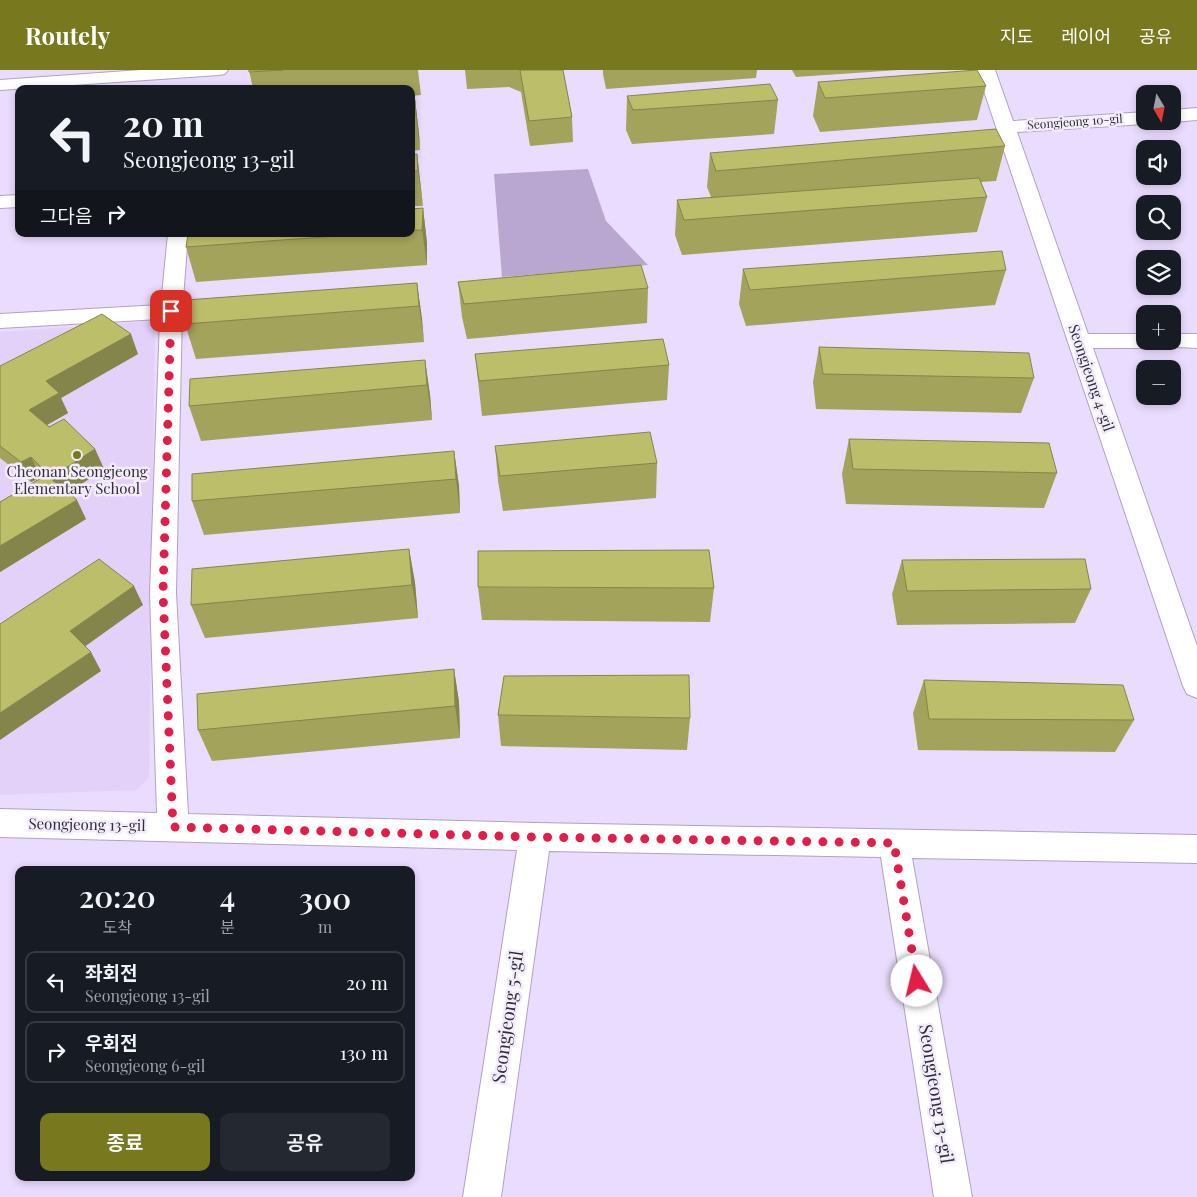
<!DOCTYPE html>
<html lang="ko">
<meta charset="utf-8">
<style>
:root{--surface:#171b24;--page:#242831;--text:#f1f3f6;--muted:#9ea1a6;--line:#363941;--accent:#78781f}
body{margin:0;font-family:"Playfair Display","Noto Sans KR",serif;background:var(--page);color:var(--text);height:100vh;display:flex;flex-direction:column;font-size:19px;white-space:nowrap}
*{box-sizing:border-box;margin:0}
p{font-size:16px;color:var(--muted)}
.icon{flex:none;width:28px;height:28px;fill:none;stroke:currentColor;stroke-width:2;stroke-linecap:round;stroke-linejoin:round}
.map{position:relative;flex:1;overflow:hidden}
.panel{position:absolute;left:15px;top:796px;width:400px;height:315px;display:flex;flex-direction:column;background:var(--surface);border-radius:10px;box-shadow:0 2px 8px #0003}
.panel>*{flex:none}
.top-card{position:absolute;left:15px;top:15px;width:400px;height:152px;border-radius:10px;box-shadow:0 2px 8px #0003;background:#171b24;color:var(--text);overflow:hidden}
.needle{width:32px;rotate:170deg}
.tools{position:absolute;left:1136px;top:15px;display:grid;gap:10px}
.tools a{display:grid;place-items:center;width:45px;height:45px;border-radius:10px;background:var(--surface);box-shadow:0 2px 8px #0003;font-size:25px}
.pin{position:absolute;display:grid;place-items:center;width:42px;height:42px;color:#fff;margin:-21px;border-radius:10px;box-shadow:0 2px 8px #0006}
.me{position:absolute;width:55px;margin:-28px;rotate:351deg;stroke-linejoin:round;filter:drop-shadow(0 0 4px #0008)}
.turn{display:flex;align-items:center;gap:18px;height:105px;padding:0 25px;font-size:22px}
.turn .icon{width:65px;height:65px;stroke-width:2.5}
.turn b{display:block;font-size:35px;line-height:42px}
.then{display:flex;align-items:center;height:48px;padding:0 25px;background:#0003;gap:10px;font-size:19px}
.eta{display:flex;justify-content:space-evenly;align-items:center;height:85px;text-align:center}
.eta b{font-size:30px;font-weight:600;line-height:35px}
.cta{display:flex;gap:10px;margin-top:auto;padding:10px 25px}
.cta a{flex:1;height:58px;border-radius:10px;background:var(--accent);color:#fff;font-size:20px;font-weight:600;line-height:58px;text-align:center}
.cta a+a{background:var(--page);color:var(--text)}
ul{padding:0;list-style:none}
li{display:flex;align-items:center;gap:15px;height:62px;margin:0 10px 8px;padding:0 15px;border:2px solid var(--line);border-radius:10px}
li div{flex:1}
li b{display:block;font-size:19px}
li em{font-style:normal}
header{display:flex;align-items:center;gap:30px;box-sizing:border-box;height:70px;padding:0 25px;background:var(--accent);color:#fff}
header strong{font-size:24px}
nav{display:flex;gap:28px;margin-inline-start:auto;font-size:18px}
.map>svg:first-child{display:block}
.built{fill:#e3d1fa}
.green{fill:#b9a6d1}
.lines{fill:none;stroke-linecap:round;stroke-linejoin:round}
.minor-casing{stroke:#b0a2c2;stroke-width:2}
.minor{fill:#fff;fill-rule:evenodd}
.wall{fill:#a3a35b}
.shaded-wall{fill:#84854a}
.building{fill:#bdbe6a;stroke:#84854a}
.route{stroke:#e11d48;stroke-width:9;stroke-dasharray:0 16.2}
.poi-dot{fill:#78781f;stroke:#f3edfb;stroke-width:2}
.labels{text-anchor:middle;stroke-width:5;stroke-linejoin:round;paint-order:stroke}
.far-street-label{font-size:12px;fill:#322d3a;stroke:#f3edfb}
.street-label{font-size:15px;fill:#322d3a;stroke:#f3edfb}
.poi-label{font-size:15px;fill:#322d3a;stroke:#f3edfb}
.near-street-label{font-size:18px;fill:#322d3a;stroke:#f3edfb}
</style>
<header>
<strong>Routely</strong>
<nav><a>지도</a><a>레이어</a><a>공유</a></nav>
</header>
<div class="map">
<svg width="1197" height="1127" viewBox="0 0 1197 1127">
<rect width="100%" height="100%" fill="#eadcfe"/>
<!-- built -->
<path class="built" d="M155,251L149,707L137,720L0,725V262Z"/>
<!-- green -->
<path class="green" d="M588,99L606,151L648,195L502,207L494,104Z"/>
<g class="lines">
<defs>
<g id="minor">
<path d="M141,0H228L225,4L219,5L0,20V10Z"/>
<path d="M977,0H995L1013,51L1145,42V51H1152L1145,54L1017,62L1088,264H1145V271H1172V264H1197V278L1157,276L1155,273L1153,276L1145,278H1093L1197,576V628L1187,624L1183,616Z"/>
<path d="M1197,38V50L1172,52L1171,51H1172V40Z"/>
<path d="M19,125V137L0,138V126Z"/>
<path d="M168,164H188L182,241L176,523L188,744L535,753L1197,765V793L912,788L972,1127H934L881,787L549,781L501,1127H463L517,780L0,767V739L157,743L150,523L160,249L0,258V244L161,235Z"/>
</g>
</defs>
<!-- minor casing -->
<use href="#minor" class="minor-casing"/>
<!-- minor -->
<use href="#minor" class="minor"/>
</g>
<!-- wall -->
<g class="wall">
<path d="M249,0H418L421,25L411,26V19H253Z"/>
<path d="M465,0H563L572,47L573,72L530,76L521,22L509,17L467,19Z"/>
<path d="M603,0H757L756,8L606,19L603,4Z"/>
<path d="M792,0H899L796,7Z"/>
<path d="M818,12L986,16L977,50L820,62L813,46Z"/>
<path d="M627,26L778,30L774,64L632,74L626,60Z"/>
<path d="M411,30H415L419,64L420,80L411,81Z"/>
<path d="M1005,76L996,111L981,112L987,127L977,162L682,185L675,165L677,130L711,127L707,117L710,83Z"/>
<path d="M417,84L423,136H411V85Z"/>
<path d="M423,138L427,173V195L196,212L186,177L188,164H411V139Z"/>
<path d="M743,199L1006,200L995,235L746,256L739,234Z"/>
<path d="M458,212L648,218L647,253L467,269L462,247Z"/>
<path d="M417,213L424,272L196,289L185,254Z"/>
<path d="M819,277L1034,308L1021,343L816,339L813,312Z"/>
<path d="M138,284L61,328L68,343L47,355L95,379L104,399L68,423L86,449L0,502V432L41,408L31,412L0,388V296Z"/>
<path d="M475,284L669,295L667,330L482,346Z"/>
<path d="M425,290L430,325L432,350L201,371L189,336Z"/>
<path d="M849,369L1057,403L1044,438L846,434L842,404Z"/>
<path d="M495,376L657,393L656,428L503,441L498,411Z"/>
<path d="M454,381L459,416L460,443L204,465L192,431Z"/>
<path d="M409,479L415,513L418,548L205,568L191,535Z"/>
<path d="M902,490L1091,519L1075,553L897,555L892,524Z"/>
<path d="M478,517L714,518L710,552L482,550Z"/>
<path d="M454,599L459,632L460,668L212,691L198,660Z"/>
<path d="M924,610L1134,650L1115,682L918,680L913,643Z"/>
<path d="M498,645L690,648L687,680L501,676Z"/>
</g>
<!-- shaded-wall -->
<g class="shaded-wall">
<path d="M415,30L419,64L420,80L416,46Z"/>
<path d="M417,84L421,119L423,136L418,101Z"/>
<path d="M423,138L427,173V195L422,160Z"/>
<path d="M417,213L422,248L424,272L419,236Z"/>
<path d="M131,264L138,284L61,328L68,343L38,360L29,340L46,311Z"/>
<path d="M425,290L430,325L432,350L427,315Z"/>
<path d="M95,379L104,399L60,428L50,408Z"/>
<path d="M454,381L459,416L460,443L456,409Z"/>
<path d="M31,387L41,407L31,412L21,392Z"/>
<path d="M77,430L86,449L0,502V476Z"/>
<path d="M409,479L415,513L418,548L412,515Z"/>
<path d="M134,516L143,535L80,580L70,561Z"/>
<path d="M91,582L101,601L0,670V643Z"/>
<path d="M454,599L459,632L460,668L455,636Z"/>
</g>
<!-- building -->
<g class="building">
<path d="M249,0H283L249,2Z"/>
<path d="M520,0H563L572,47L529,51Z"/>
<path d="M977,0L986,16L825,28L818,12Z"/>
<path d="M770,14L778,30L633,40L627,26Z"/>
<path d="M411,30H415L416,46H411Z"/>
<path d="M996,59L1005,76L716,101L710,83Z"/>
<path d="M417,84L418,101H411V85Z"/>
<path d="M979,108L987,127L684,150L677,130Z"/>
<path d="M423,138L422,160H411V139Z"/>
<path d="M188,164H365L186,177Z"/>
<path d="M1002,181L1006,200L750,220L743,199Z"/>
<path d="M641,195L648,218L464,234L458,212Z"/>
<path d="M417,213L419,236L185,254L186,230Z"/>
<path d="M102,244L131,264L46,311L59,323L29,340L49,357L64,349L95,379L50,408L77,430L0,476V432L48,404L31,387L21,392L0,376V296Z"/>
<path d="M663,269L669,295L479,311L475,284Z"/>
<path d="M819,277L1029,283L1034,308L823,304Z"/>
<path d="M425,290L427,315L189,336L190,309Z"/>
<path d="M650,362L657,393L500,406L495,376Z"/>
<path d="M849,369L1049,373L1057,403L853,399Z"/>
<path d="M454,381L456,409L192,431V404Z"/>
<path d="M409,479L412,515L191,535L192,499Z"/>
<path d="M709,480L714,518L478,517V481Z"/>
<path d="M99,489L134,516L70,561L91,582L0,643V554Z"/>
<path d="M1085,489L1091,519L907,521L902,490Z"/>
<path d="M454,599L455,636L198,660L197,624Z"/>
<path d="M689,605L690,648L498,645L504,606Z"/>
<path d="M924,610L1123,615L1134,650L929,649Z"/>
</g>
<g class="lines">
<!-- route -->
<path class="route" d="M171,241L163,523L173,757L535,767L894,773L917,911"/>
</g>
<!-- markers -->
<circle class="poi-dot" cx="77" cy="385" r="5"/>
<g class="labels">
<!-- far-street labels -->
<g class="far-street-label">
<text transform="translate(1075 52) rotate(-4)" y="4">Seongjeong 10-gil</text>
</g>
<!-- street labels -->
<g class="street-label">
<text transform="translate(1091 308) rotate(71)" y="5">Seongjeong 4-gil</text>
<text transform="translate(87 755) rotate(1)" y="5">Seongjeong 13-gil</text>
</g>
<!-- poi labels -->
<g class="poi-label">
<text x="77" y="407">Cheonan Seongjeong<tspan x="77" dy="17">Elementary School</tspan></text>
</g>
<!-- near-street labels -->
<g class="near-street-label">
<text transform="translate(508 947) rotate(-82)" y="6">Seongjeong 5-gil</text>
<text transform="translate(936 1024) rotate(81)" y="6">Seongjeong 13-gil</text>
</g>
</g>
</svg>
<div class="tools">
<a><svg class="needle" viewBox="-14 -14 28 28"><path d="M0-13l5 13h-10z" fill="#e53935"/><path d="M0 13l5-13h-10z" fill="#9ea1a6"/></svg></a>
<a><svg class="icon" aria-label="sound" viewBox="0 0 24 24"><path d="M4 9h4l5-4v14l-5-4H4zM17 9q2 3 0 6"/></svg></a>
<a><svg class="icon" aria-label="search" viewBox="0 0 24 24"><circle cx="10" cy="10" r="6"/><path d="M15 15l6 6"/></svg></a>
<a><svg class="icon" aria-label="layers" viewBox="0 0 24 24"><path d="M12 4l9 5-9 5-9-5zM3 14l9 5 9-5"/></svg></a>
<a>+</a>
<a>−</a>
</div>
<div class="pin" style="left:171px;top:241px;background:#d93025"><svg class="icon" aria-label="arrive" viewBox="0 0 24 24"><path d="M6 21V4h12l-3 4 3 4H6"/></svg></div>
<svg class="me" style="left:917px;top:911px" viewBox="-20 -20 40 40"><circle r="19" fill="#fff"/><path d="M0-13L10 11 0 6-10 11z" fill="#e11d48"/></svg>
<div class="top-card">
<div class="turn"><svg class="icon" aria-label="left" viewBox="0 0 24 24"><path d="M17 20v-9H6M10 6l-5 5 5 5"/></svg><div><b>20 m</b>Seongjeong 13-gil</div></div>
<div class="then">그다음<svg class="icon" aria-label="right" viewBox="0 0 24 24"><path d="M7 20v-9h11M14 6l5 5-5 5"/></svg></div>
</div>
<section class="panel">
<div class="eta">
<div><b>20:20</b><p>도착</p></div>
<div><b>4</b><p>분</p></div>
<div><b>300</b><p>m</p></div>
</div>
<ul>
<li><svg class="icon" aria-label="left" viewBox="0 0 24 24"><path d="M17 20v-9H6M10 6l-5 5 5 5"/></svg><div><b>좌회전</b><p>Seongjeong 13-gil</p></div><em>20 m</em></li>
<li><svg class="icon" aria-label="right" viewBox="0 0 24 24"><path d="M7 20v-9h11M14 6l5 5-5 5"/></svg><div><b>우회전</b><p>Seongjeong 6-gil</p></div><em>130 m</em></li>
</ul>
<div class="cta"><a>종료</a><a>공유</a></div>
</section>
</div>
